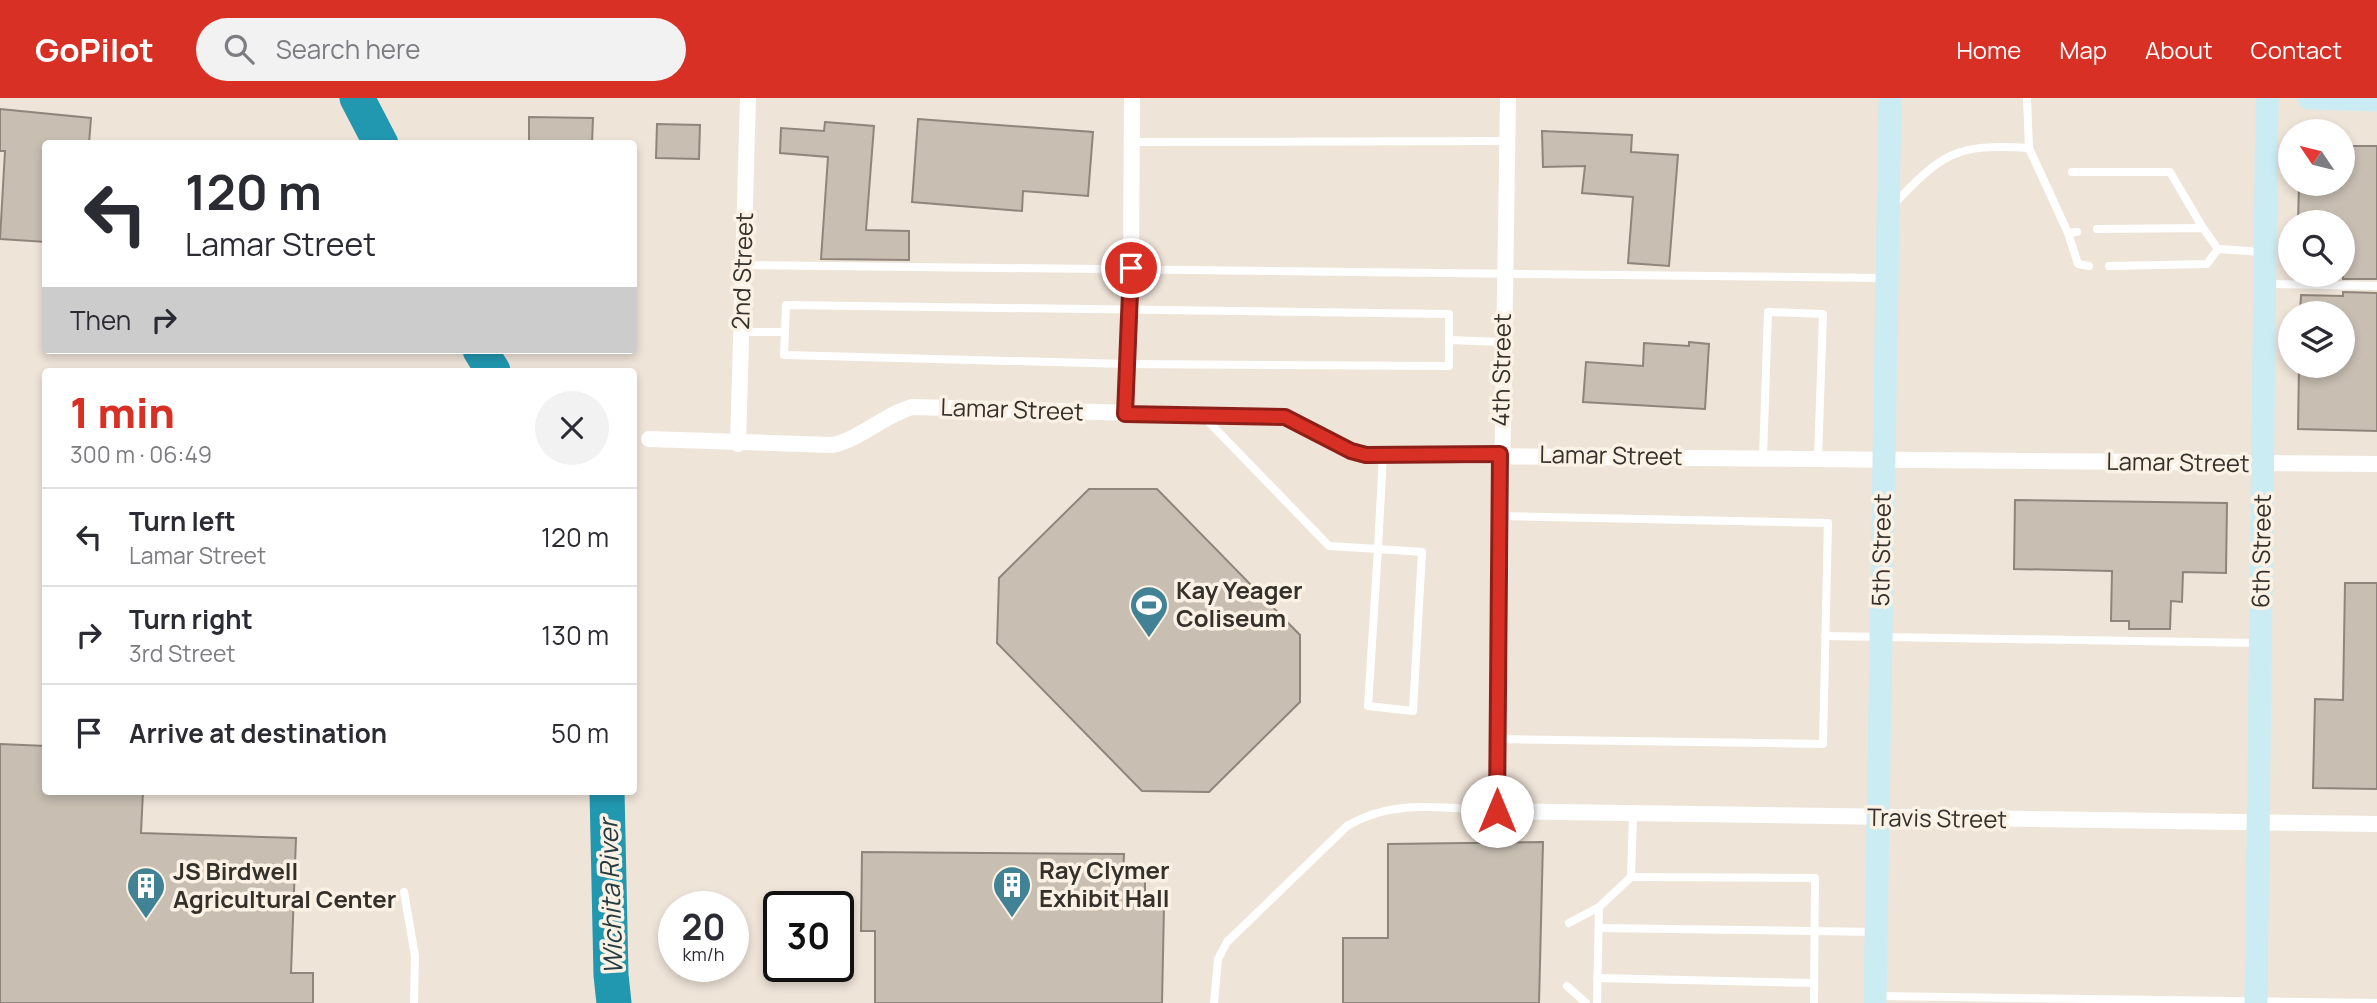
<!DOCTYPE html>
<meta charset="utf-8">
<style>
:root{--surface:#fff;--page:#f2f2f3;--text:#2b2b33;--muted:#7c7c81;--line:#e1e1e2;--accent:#d93025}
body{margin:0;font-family:Manrope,sans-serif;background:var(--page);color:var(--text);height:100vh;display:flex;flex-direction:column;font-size:26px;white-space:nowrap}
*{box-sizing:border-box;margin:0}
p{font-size:23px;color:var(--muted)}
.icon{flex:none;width:38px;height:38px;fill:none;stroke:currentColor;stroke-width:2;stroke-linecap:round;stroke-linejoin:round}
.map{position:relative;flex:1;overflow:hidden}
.sheet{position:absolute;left:42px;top:270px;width:595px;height:427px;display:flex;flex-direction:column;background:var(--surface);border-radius:7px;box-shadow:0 4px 10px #0003}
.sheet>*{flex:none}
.hud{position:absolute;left:42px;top:42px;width:595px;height:214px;border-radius:7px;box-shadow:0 4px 10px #0003;background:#fff;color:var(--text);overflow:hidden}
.needle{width:46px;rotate:305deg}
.buttons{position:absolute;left:2278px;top:21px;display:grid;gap:14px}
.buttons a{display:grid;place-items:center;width:77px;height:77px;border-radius:50%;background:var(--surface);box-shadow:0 4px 10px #0003;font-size:35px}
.speed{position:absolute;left:658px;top:793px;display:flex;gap:14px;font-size:35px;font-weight:700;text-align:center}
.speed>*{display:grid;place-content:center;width:91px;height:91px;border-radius:50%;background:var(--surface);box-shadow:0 4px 10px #0003;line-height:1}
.speed small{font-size:18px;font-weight:400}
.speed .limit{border:4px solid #111;border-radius:10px;background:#fff;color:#111}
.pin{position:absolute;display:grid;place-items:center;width:60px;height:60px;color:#fff;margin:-30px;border:4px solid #fff;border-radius:50%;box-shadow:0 2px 7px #0007}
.me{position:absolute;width:77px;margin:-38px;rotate:0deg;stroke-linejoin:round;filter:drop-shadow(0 0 5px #0008)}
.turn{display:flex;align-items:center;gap:24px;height:147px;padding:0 28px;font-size:32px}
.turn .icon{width:91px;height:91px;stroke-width:2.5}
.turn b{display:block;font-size:49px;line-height:60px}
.then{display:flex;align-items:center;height:66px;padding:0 28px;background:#0003;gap:14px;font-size:26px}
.round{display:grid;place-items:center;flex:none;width:74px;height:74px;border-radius:37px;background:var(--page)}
.summary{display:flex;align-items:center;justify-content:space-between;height:119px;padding:0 28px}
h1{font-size:42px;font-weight:800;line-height:52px;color:var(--accent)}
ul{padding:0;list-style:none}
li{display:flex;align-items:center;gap:21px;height:98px;padding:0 28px;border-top:2px solid var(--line)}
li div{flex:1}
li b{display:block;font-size:26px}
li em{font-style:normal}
header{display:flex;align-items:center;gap:42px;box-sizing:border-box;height:98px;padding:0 35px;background:var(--accent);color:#fff}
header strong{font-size:33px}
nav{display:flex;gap:38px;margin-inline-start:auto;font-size:24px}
.search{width:490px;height:63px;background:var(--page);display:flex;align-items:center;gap:18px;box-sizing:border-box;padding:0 24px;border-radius:38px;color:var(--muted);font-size:26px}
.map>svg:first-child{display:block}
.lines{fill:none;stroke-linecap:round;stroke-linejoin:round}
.river{stroke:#2197b0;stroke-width:35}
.building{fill:#c8beb2;stroke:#8f857a;stroke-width:2}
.service{stroke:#fff;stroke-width:8}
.minor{stroke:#fff;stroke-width:16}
.secondary{stroke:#ccecf4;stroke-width:23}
.route-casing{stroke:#8d1f18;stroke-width:18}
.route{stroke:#d93025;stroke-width:12}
.labels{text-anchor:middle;stroke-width:7;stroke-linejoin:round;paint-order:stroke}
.street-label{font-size:24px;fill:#34302b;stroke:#fcf1e5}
.poi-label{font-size:24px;font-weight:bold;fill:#34302b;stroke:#fcf1e5;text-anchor:start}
.water-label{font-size:26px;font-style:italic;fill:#233b41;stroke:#fcf1e5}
</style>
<header>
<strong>GoPilot</strong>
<div class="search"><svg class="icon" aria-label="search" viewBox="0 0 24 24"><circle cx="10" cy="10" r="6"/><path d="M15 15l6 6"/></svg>Search here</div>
<nav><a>Home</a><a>Map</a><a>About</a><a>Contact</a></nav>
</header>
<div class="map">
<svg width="2377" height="905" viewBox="0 0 2377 905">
<rect width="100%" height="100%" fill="#efe4d8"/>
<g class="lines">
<!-- river -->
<g class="river">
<path d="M357,0L381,46"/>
<path d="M480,252L493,273"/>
<path d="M607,693L611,877L614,905"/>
</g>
</g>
<!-- building -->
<g class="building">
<path d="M0,11L91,20L89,46H46V144L0,141L5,53H0Z"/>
<path d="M529,19L593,20L592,46H529Z"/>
<path d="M918,21L1093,34L1088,98L1023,93L1022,113L912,104Z"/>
<path d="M825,24L874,28L866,132L909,133V162L821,161L828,59L780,55L781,30L824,33Z"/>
<path d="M657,26L700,27L699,61L656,60Z"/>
<path d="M1542,33L1632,37L1631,54L1678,57L1669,168L1628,165L1633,99L1582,95L1585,68L1543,69Z"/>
<path d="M2343,48H2377V181H2343V124H2298L2299,86H2343Z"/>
<path d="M2343,194L2377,195V333L2298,331L2299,268H2343V215H2300L2301,197L2343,198Z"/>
<path d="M1689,244L1709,246L1705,311L1583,304L1586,264L1643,268L1644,245L1689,248Z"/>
<path d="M1089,391H1157L1300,537V604L1209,694L1142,693L997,545L999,480Z"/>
<path d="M2015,402L2227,405L2226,475L2183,474L2182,504L2171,503L2170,531H2129V523H2111L2112,473L2014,471Z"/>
<path d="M2345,485H2377V691L2313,690L2315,601L2343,602Z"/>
<path d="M0,646L46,648V693H143L141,735L296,740L291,875H313V905H0Z"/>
<path d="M1543,744L1539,905H1343V840H1388V746Z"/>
<path d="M862,754L1124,756L1123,779H1145V807L1164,808L1162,905H875V833H861Z"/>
</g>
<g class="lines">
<!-- service -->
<g class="service">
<path d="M2027,0L2029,50L2068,135L2077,134"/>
<path d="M1132,44L1507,43"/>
<path d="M2072,74H2170L2203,130"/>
<path d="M1892,108C1942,56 1954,45 2029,50"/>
<path d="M2097,131L2203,130L2218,151L2263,154"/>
<path d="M2068,135L2078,166L2089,168"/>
<path d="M743,167L1885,180"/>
<path d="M2109,168L2207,166L2218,151"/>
<path d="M2269,186L2377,188"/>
<path d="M786,207L1449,216V268L1127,266L784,257Z"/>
<path d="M741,234H785"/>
<path d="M1449,242L1502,244"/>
<path d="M1204,319L1329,448L1378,451L1383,357"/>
<path d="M1763,360L1768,214L1823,216L1818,361"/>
<path d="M1378,451L1422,454L1413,613L1368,608Z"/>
<path d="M1825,538L2257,545"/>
<path d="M1498,641L1823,646L1828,425L1500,418"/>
<path d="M1631,779L1815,780L1814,905"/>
<path d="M404,794L415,858L414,905"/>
<path d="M1569,825L1599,809"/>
<path d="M1599,830L1876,834"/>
<path d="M1597,880L1814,885"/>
<path d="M1567,888L1586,905"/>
<path d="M1878,898L2377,905"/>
<path d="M1214,905L1218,861L1227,844L1347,728C1395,700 1444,710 1497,713"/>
<path d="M1597,905L1599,809L1631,779L1633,716"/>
</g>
<!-- minor -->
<g class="minor">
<path d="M1508,0L1497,713L2377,726"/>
<path d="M1125,316L1131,170L1132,0"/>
<path d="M649,341L833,347C862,340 884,317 912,309L1285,319L1351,353L1366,357L2377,366"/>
<path d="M738,346L748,0"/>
</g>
<!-- secondary -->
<g class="secondary">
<path d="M2309,0L2377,2"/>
<path d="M1875,905L1890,0"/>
<path d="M2256,905L2267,0"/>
</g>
</g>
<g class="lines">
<defs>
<path id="route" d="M1131,170L1125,316L1285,319L1351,353L1366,357L1500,356L1497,713"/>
</defs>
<!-- route casing -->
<use href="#route" class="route-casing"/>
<!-- route -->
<use href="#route" class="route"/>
</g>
<!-- icons -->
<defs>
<symbol id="stadium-pin" viewBox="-11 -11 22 30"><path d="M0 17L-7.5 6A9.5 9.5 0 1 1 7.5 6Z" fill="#418394" stroke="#fcf1e5"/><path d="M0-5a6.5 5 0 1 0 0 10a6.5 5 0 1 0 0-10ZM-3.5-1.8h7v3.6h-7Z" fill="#fff"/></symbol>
<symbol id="building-pin" viewBox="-11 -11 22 30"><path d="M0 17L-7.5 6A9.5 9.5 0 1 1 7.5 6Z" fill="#418394" stroke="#fcf1e5"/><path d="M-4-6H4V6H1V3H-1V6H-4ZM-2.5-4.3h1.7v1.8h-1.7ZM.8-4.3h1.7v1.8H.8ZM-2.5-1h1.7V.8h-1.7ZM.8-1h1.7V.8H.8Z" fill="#fff"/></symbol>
</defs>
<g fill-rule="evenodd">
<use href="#stadium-pin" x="1127" y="485" width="44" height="60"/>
<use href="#building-pin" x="990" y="765" width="44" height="60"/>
<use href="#building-pin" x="124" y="766" width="44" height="60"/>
</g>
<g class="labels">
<!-- street labels -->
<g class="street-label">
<text transform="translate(743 173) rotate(-88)" y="8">2nd Street</text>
<text transform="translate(1502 272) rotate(-89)" y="8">4th Street</text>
<text transform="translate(1012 312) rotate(2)" y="8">Lamar Street</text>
<text transform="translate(1611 358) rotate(1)" y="8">Lamar Street</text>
<text transform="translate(2178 365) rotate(1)" y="8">Lamar Street</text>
<text transform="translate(1882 452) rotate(-89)" y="8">5th Street</text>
<text transform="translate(2262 453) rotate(-89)" y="8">6th Street</text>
<text transform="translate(1937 721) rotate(1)" y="8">Travis Street</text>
</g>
<!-- poi labels -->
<g class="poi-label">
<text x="1176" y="501">Kay Yeager<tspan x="1176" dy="28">Coliseum</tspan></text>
<text x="1039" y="781">Ray Clymer<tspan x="1039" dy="28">Exhibit Hall</tspan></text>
<text x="173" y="782">JS Birdwell<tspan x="173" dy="28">Agricultural Center</tspan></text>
</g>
<!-- water labels -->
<g class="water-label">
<text transform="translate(611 799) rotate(-92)" y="9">Wichita River</text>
</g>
</g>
</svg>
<div class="buttons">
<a><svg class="needle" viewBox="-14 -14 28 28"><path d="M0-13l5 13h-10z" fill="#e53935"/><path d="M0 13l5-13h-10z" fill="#7c7c81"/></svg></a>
<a><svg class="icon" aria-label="search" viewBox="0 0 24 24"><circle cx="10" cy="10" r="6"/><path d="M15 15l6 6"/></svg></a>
<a><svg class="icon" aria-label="layers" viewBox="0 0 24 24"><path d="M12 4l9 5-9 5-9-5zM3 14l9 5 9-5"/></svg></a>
</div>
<div class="speed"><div>20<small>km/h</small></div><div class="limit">30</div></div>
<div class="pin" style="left:1131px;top:170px;background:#d93025"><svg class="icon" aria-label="arrive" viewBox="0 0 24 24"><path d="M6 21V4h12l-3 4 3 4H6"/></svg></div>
<svg class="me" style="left:1497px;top:713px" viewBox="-20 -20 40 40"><circle r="19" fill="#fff"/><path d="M0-13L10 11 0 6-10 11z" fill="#d93025"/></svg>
<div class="hud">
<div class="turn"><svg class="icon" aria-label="left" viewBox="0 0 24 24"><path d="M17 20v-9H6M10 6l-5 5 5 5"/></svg><div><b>120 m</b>Lamar Street</div></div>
<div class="then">Then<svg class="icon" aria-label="right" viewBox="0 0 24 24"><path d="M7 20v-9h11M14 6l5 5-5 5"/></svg></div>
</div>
<section class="sheet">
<div class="summary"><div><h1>1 min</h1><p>300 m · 06:49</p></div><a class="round"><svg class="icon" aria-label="close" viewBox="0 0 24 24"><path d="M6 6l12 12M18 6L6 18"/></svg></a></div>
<ul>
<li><svg class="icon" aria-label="left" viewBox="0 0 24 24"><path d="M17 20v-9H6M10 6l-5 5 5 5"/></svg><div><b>Turn left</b><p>Lamar Street</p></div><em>120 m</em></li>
<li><svg class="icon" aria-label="right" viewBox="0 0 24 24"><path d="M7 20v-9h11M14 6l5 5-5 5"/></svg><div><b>Turn right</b><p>3rd Street</p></div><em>130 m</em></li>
<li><svg class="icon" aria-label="arrive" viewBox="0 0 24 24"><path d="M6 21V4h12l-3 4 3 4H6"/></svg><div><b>Arrive at destination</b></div><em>50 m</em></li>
</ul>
</section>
</div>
